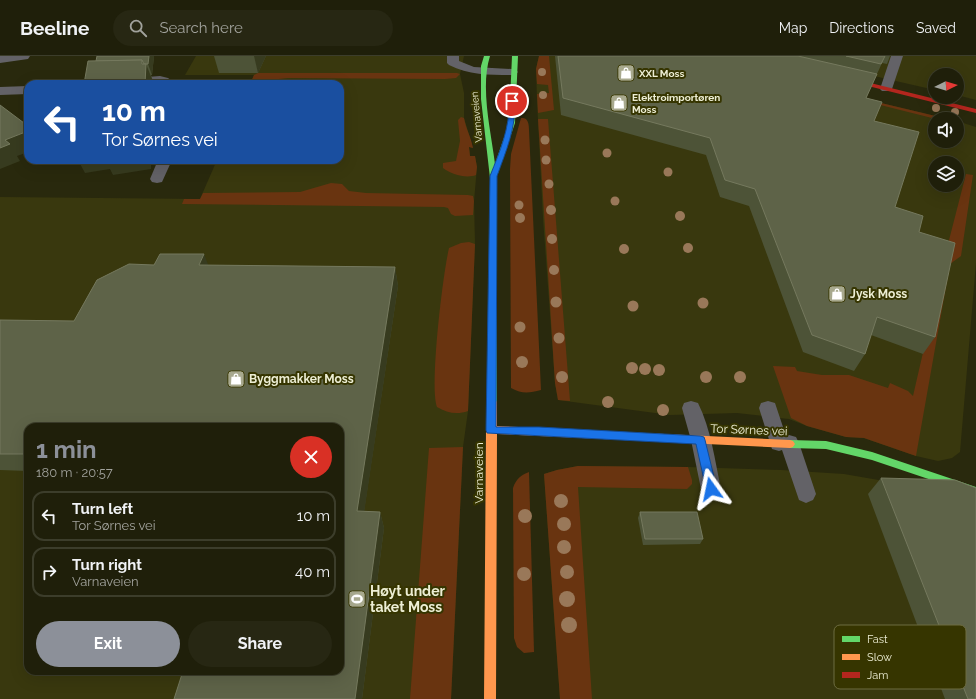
<!DOCTYPE html>
<meta charset="utf-8">
<style>
:root{--surface:#1f1f0a;--page:#272713;--text:#f1f3f6;--muted:#a1a29c;--line:#3c3d2b;--accent:#8c9099}
body{margin:0;font-family:Raleway,sans-serif;background:var(--page);color:var(--text);height:100vh;display:flex;flex-direction:column;font-size:15px;white-space:nowrap}
*{box-sizing:border-box;margin:0}
p{font-size:13px;color:var(--muted)}
.icon{flex:none;width:22px;height:22px;fill:none;stroke:currentColor;stroke-width:2;stroke-linecap:round;stroke-linejoin:round}
.map{position:relative;flex:1;overflow:hidden}
.panel{position:absolute;left:24px;top:367px;width:320px;height:252px;display:flex;flex-direction:column;background:var(--surface);border-radius:12px;box-shadow:0 4px 16px #0002,0 0 0 1px var(--line)}
.panel>*{flex:none}
.top-card{position:absolute;left:24px;top:24px;width:320px;height:84px;border-radius:12px;box-shadow:0 4px 16px #0002,0 0 0 1px var(--line);background:#1a4fa0;color:#fff;overflow:hidden}
.needle{width:26px;rotate:85deg}
.buttons{position:absolute;left:928px;top:12px;display:grid;gap:8px}
.buttons a{display:grid;place-items:center;width:36px;height:36px;border-radius:50%;background:var(--surface);box-shadow:0 4px 16px #0002,0 0 0 1px var(--line);font-size:20px}
.pin{position:absolute;display:grid;place-items:center;width:34px;height:34px;color:#fff;margin:-17px;border:2px solid #fff;border-radius:50%;box-shadow:0 1px 4px #0007}
.me{position:absolute;width:44px;margin:-22px;rotate:348deg;stroke-linejoin:round;filter:drop-shadow(0 0 3px #0008)}
.turn{display:flex;align-items:center;gap:14px;height:84px;padding:0 12px;font-size:18px}
.turn .icon{width:52px;height:52px;stroke-width:2.5}
.turn b{display:block;font-size:28px;line-height:34px}
.round{display:grid;place-items:center;flex:none;width:42px;height:42px;border-radius:21px;background:var(--page)}
.headline{display:flex;align-items:center;justify-content:space-between;height:68px;padding:0 12px}
h1{font-size:24px;font-weight:700;line-height:30px;color:var(--accent)}
.button{display:flex;gap:8px;margin-top:auto;padding:8px 12px}
.button a{flex:1;height:46px;border-radius:24px;background:var(--accent);color:#fff;font-size:16px;font-weight:700;line-height:46px;text-align:center}
.button a+a{background:var(--page);color:var(--text)}
ul{padding:0;list-style:none}
li{display:flex;align-items:center;gap:12px;height:50px;margin:0 8px 6px;padding:0 4px;border:2px solid var(--line);border-radius:12px}
li div{flex:1}
li b{display:block;font-size:15px}
li em{font-style:normal}
header{display:flex;align-items:center;gap:24px;box-sizing:border-box;height:56px;padding:0 20px;background:var(--surface);border-bottom:1px solid var(--line)}
header strong{font-size:19px}
nav{display:flex;gap:22px;margin-inline-start:auto;font-size:14px}
.search{width:280px;height:36px;background:var(--page);display:flex;align-items:center;gap:10px;box-sizing:border-box;padding:0 14px;border-radius:22px;color:var(--muted);font-size:15px}
.map>svg:first-child{display:block}
.built{fill:#39380e;fill-rule:evenodd}
.green{fill:#693410}
.lines{fill:none;stroke-linecap:round;stroke-linejoin:round}
.lane{fill:#636267;fill-rule:evenodd}
.street{fill:#636267;fill-rule:evenodd}
.fast{fill:#63d668;fill-rule:evenodd}
.slow{fill:#ff974d;fill-rule:evenodd}
.jam{fill:#b3261e;fill-rule:evenodd}
.tree{fill:#997859}
.wall{fill:#4d5337}
.shaded-wall{fill:#373b1f}
.building{fill:#5e6348;stroke:#75795e}
.route{fill:#1a73e8;stroke:#114b97}
.labels{text-anchor:middle;stroke-width:4;stroke-linejoin:round;paint-order:stroke}
.far-poi-label{font-size:10px;font-weight:bold;fill:#edeed4;stroke:#363500;text-anchor:start}
.far-street-label{font-size:10px;fill:#edeed4;stroke:#363500}
.poi-label{font-size:12px;font-weight:bold;fill:#edeed4;stroke:#363500;text-anchor:start}
.street-label{font-size:12px;fill:#edeed4;stroke:#363500}
.near-poi-label{font-size:14px;font-weight:bold;fill:#edeed4;stroke:#363500;text-anchor:start}
.key{fill:#363500;stroke:#6d6c40;stroke-width:1}
.key-label{font-size:11px;fill:#edeed4}
</style>
<header>
<strong>Beeline</strong>
<div class="search"><svg class="icon" aria-label="search" viewBox="0 0 24 24"><circle cx="10" cy="10" r="6"/><path d="M15 15l6 6"/></svg>Search here</div>
<nav><a>Map</a><a>Directions</a><a>Saved</a></nav>
</header>
<div class="map">
<svg width="976" height="643" viewBox="0 0 976 643">
<rect width="100%" height="100%" fill="#29290d"/>
<!-- built -->
<g class="built">
<path d="M196,0H464L460,18L464,37V62L473,92L469,91L470,100H475L477,111L474,145L475,188L468,355L463,391L451,643H0V141L200,143L217,104H340V28H250L254,19H185ZM28,371H340V615H28Z"/>
<path d="M539,0H685L948,63H935V85H957V65L976,71V207L960,396L952,402L938,405L916,400L864,382L846,381L807,370L789,363L737,357L670,359L558,344L555,327L543,162L537,44L536,13ZM935,107H957V129H935Z"/>
<path d="M787,0H976V44L957,39V19H935V34Z"/>
<path d="M578,410L688,411L781,414L844,418L890,426L976,643H560L544,418L557,414Z"/>
</g>
<!-- green -->
<g class="green">
<path d="M539,0H549L554,54L538,57L537,38L549,37L548,29L537,28L536,13Z"/>
<path d="M685,0L948,63H936Z"/>
<path d="M258,17H457L460,18L456,22L445,23L288,22L269,24L258,28H250L254,19Z"/>
<path d="M461,61L464,62C466,73 471,81 473,92L469,91L470,100H475L477,111L476,119C466,123 451,118 443,112V107L456,105L460,85L458,64Z"/>
<path d="M521,62C528,61 529,68 529,74L541,334C529,337 522,338 511,332L510,113L511,98Z"/>
<path d="M538,63H548L570,345L558,344L555,327Z"/>
<path d="M966,118L973,119L961,200L950,208L916,400L864,382L846,381L807,370L791,362L773,310L795,311L797,315L822,319H849L888,332L890,327L908,335L913,340L948,188Z"/>
<path d="M331,127L342,128L349,135L366,137L468,139L473,140L474,145L473,159L455,160L451,158L448,152L444,151L182,148L184,143H200L203,137L300,136Z"/>
<path d="M469,186L475,188L468,355C457,359 447,357 437,351C429,331 443,217 449,192L461,187Z"/>
<path d="M463,391L451,643H410L429,392Z"/>
<path d="M578,410L688,411L692,424V428L687,433L578,431L592,643H560L544,418L557,414Z"/>
<path d="M529,416L534,596L524,597L517,591L514,582L513,432C516,423 521,419 529,416Z"/>
</g>
<g class="lines">
<!-- lane -->
<g class="lane">
<path d="M447,0H459V5L474,11L512,13L516,14L518,16L516,18L512,19C490,19 469,19 449,9L447,7Z"/>
<path d="M891,0H903L892,33L890,35H882L880,33Z"/>
<path d="M160,20L168,22L176,28H162L160,26L88,28L90,26L94,25Z"/>
<path d="M28,30V38L0,39V31Z"/>
<path d="M158,104H172L162,126L157,127L152,126L150,123Z"/>
<path d="M691,345L698,347C711,373 715,405 721,433L718,439L711,442L704,439L701,433L691,384L682,352L684,347Z"/>
<path d="M768,345L775,347L786,380L789,379L796,381L799,387L816,438L813,444L806,447L799,444L782,394L779,395L772,393L759,352L761,347Z"/>
</g>
<!-- street -->
<path class="street" d="M0,0H30L28,3L0,7Z"/>
<!-- fast -->
<g class="fast">
<path d="M484,0H490C480,32 491,75 495,108L509,67L512,0H518L515,67L498,117L496,119L497,131V346L495,349H489L487,346L491,131L481,43V10Z"/>
<path d="M790,384L826,385L872,396L976,431V439L872,404L826,393L790,392L787,391L785,388L787,385Z"/>
</g>
<!-- slow -->
<path class="slow" d="M492,342L495,343L497,346V370L790,384L793,385L795,388L793,391L790,392L497,378L496,643H484L486,374L487,346L489,343Z"/>
<!-- jam -->
<path class="jam" d="M842,20L976,53V57L840,23V21Z"/>
</g>
<!-- trees -->
<g class="tree">
<circle cx="542" cy="16" r="4"/>
<circle cx="543" cy="39" r="4"/>
<circle cx="936" cy="52" r="4"/>
<circle cx="955" cy="56" r="4"/>
<circle cx="545" cy="84" r="4.5"/>
<circle cx="607" cy="97" r="4.5"/>
<circle cx="546" cy="104" r="4.5"/>
<circle cx="668" cy="116" r="4.5"/>
<circle cx="549" cy="128" r="4.5"/>
<circle cx="615" cy="145" r="4.5"/>
<circle cx="519" cy="149" r="4.5"/>
<circle cx="551" cy="154" r="5"/>
<circle cx="680" cy="160" r="5"/>
<circle cx="520" cy="162" r="5"/>
<circle cx="552" cy="183" r="5"/>
<circle cx="688" cy="192" r="5"/>
<circle cx="624" cy="193" r="5"/>
<circle cx="554" cy="214" r="5"/>
<circle cx="556" cy="246" r="5.5"/>
<circle cx="703" cy="247" r="5.5"/>
<circle cx="633" cy="250" r="5.5"/>
<circle cx="520" cy="271" r="5.5"/>
<circle cx="559" cy="282" r="5.5"/>
<circle cx="522" cy="306" r="6"/>
<circle cx="632" cy="312" r="6"/>
<circle cx="645" cy="313" r="6"/>
<circle cx="659" cy="314" r="6"/>
<circle cx="562" cy="321" r="6"/>
<circle cx="706" cy="321" r="6"/>
<circle cx="740" cy="321" r="6"/>
<circle cx="608" cy="346" r="6"/>
<circle cx="663" cy="354" r="6"/>
<circle cx="561" cy="445" r="7"/>
<circle cx="525" cy="460" r="7"/>
<circle cx="564" cy="468" r="7"/>
<circle cx="564" cy="491" r="7"/>
<circle cx="567" cy="516" r="7"/>
<circle cx="524" cy="518" r="7"/>
<circle cx="567" cy="543" r="8"/>
<circle cx="569" cy="569" r="8"/>
</g>
<!-- wall -->
<g class="wall">
<path d="M154,0L152,19H151L154,28L96,5Z"/>
<path d="M214,0H266L258,17H219Z"/>
<path d="M555,0H890L887,8L882,7L866,42L874,65L895,151L919,176L935,281L923,298L871,279L865,298L854,315L803,296L749,150L720,141L706,99L561,59Z"/>
<path d="M208,209L395,211L398,230L364,455L380,456L384,472L362,643L340,371H28V415L0,414V264L74,265Z"/>
<path d="M881,422L976,643H945L868,438Z"/>
<path d="M640,456L703,483L700,488L643,489L638,462Z"/>
</g>
<!-- shaded-wall -->
<g class="shaded-wall">
<path d="M149,0H154L152,19L148,8Z"/>
<path d="M254,0H266L258,17Z"/>
<path d="M142,4L146,8L154,28H145L142,8Z"/>
<path d="M28,75V96L17,100L20,105L0,113V92L5,84Z"/>
<path d="M78,104H151V113L113,119L110,113L85,117Z"/>
<path d="M204,198L211,216L199,209Z"/>
<path d="M395,211L398,230L362,471L357,455Z"/>
<path d="M380,456L384,472L362,643H355Z"/>
</g>
<!-- building -->
<g class="building">
<path d="M97,0H149L148,8H144L142,4L96,5Z"/>
<path d="M558,0H798L877,18L866,42L882,46L874,65L919,76L895,151L923,160L919,176L955,187L935,281L877,261L865,298L812,279L755,133L725,124L710,82L563,42Z"/>
<path d="M846,0H885L881,8Z"/>
<path d="M142,4V8H146L145,28H84L88,5Z"/>
<path d="M0,49L28,70V75L5,84L10,88L0,92Z"/>
<path d="M160,198H204L199,209L395,211L357,455L380,456L355,643H174L183,615H340V371H28V398H0V264L74,265L97,224L129,208L154,209Z"/>
<path d="M28,406V411H25Z"/>
<path d="M881,422L955,424L976,432V643H968Z"/>
<path d="M640,456H697L703,483H645Z"/>
</g>
<!-- route -->
<path class="route" d="M512,43L515,45C516,72 506,95 497,120L496,371H539L700,380L704,381L705,384L717,433L715,436L711,438L708,436L706,433L696,388L487,377L486,374L490,120C500,95 510,72 509,45Z"/>
<!-- icons -->
<defs>
<symbol id="shop-square" viewBox="-11 -11 22 22"><rect x="-9" y="-9" width="18" height="18" rx="4" fill="#a8a98e" stroke="#363500"/><path d="M-5-2.5h2.3a2.7 3.5 0 0 1 5.4 0H5L5.5 6h-11ZM-1.5-2.5h3a1.5 2.3 0 0 0-3 0Z" fill="#fff"/></symbol>
<symbol id="stadium-square" viewBox="-11 -11 22 22"><rect x="-9" y="-9" width="18" height="18" rx="4" fill="#a8a98e" stroke="#363500"/><path d="M0-5a6.5 5 0 1 0 0 10a6.5 5 0 1 0 0-10ZM-3.5-1.8h7v3.6h-7Z" fill="#fff"/></symbol>
</defs>
<g fill-rule="evenodd">
<use href="#shop-square" x="616" y="7" width="20" height="20"/>
<use href="#shop-square" x="609" y="37" width="20" height="20"/>
<use href="#shop-square" x="827" y="228" width="20" height="20"/>
<use href="#shop-square" x="226" y="313" width="20" height="20"/>
<use href="#stadium-square" x="347" y="533" width="20" height="20"/>
</g>
<g class="labels">
<!-- far-poi labels -->
<g class="far-poi-label">
<text x="639" y="21">XXL Moss</text>
<text x="632" y="45">Elektroimportøren<tspan x="632" dy="12">Moss</tspan></text>
</g>
<!-- far-street labels -->
<g class="far-street-label">
<text transform="translate(476 61) rotate(-95)" y="4">Varnaveien</text>
</g>
<!-- poi labels -->
<g class="poi-label">
<text x="850" y="242">Jysk Moss</text>
<text x="249" y="327">Byggmakker Moss</text>
</g>
<!-- street labels -->
<g class="street-label">
<text transform="translate(749 374) rotate(2)" y="4">Tor Sørnes vei</text>
<text transform="translate(479 417) rotate(-90)" y="4">Varnaveien</text>
</g>
<!-- near-poi labels -->
<g class="near-poi-label">
<text x="370" y="540">Høyt under<tspan x="370" dy="16">taket Moss</tspan></text>
</g>
</g>
<!-- legend -->
<rect x="834" y="569" width="132" height="64" rx="6" class="key"/>
<rect x="842" y="580" width="18" height="6" fill="#63d668"/>
<rect x="842" y="598" width="18" height="6" fill="#ff974d"/>
<rect x="842" y="616" width="18" height="6" fill="#b3261e"/>
<g class="key-label">
<text x="867" y="587">Fast</text>
<text x="867" y="605">Slow</text>
<text x="867" y="623">Jam</text>
</g>
</svg>
<div class="buttons">
<a><svg class="needle" viewBox="-14 -14 28 28"><path d="M0-13l5 13h-10z" fill="#e53935"/><path d="M0 13l5-13h-10z" fill="#a1a29c"/></svg></a>
<a><svg class="icon" aria-label="sound" viewBox="0 0 24 24"><path d="M4 9h4l5-4v14l-5-4H4zM17 9q2 3 0 6"/></svg></a>
<a><svg class="icon" aria-label="layers" viewBox="0 0 24 24"><path d="M12 4l9 5-9 5-9-5zM3 14l9 5 9-5"/></svg></a>
</div>
<div class="pin" style="left:512px;top:45px;background:#d93025"><svg class="icon" aria-label="arrive" viewBox="0 0 24 24"><path d="M6 21V4h12l-3 4 3 4H6"/></svg></div>
<svg class="me" style="left:711px;top:433px" viewBox="-20 -20 40 40"><path d="M0-17L14 15 0 8-14 15z" fill="#1a73e8" stroke="#fff" stroke-width="4"/></svg>
<div class="top-card">
<div class="turn"><svg class="icon" aria-label="left" viewBox="0 0 24 24"><path d="M17 20v-9H6M10 6l-5 5 5 5"/></svg><div><b>10 m</b>Tor Sørnes vei</div></div>
</div>
<section class="panel">
<div class="headline"><div><h1>1 min</h1><p>180 m · 20:57</p></div><a class="round" style="background:#d93025;color:#fff"><svg class="icon" aria-label="close" viewBox="0 0 24 24"><path d="M6 6l12 12M18 6L6 18"/></svg></a></div>
<ul>
<li><svg class="icon" aria-label="left" viewBox="0 0 24 24"><path d="M17 20v-9H6M10 6l-5 5 5 5"/></svg><div><b>Turn left</b><p>Tor Sørnes vei</p></div><em>10 m</em></li>
<li><svg class="icon" aria-label="right" viewBox="0 0 24 24"><path d="M7 20v-9h11M14 6l5 5-5 5"/></svg><div><b>Turn right</b><p>Varnaveien</p></div><em>40 m</em></li>
</ul>
<div class="button"><a>Exit</a><a>Share</a></div>
</section>
</div>
